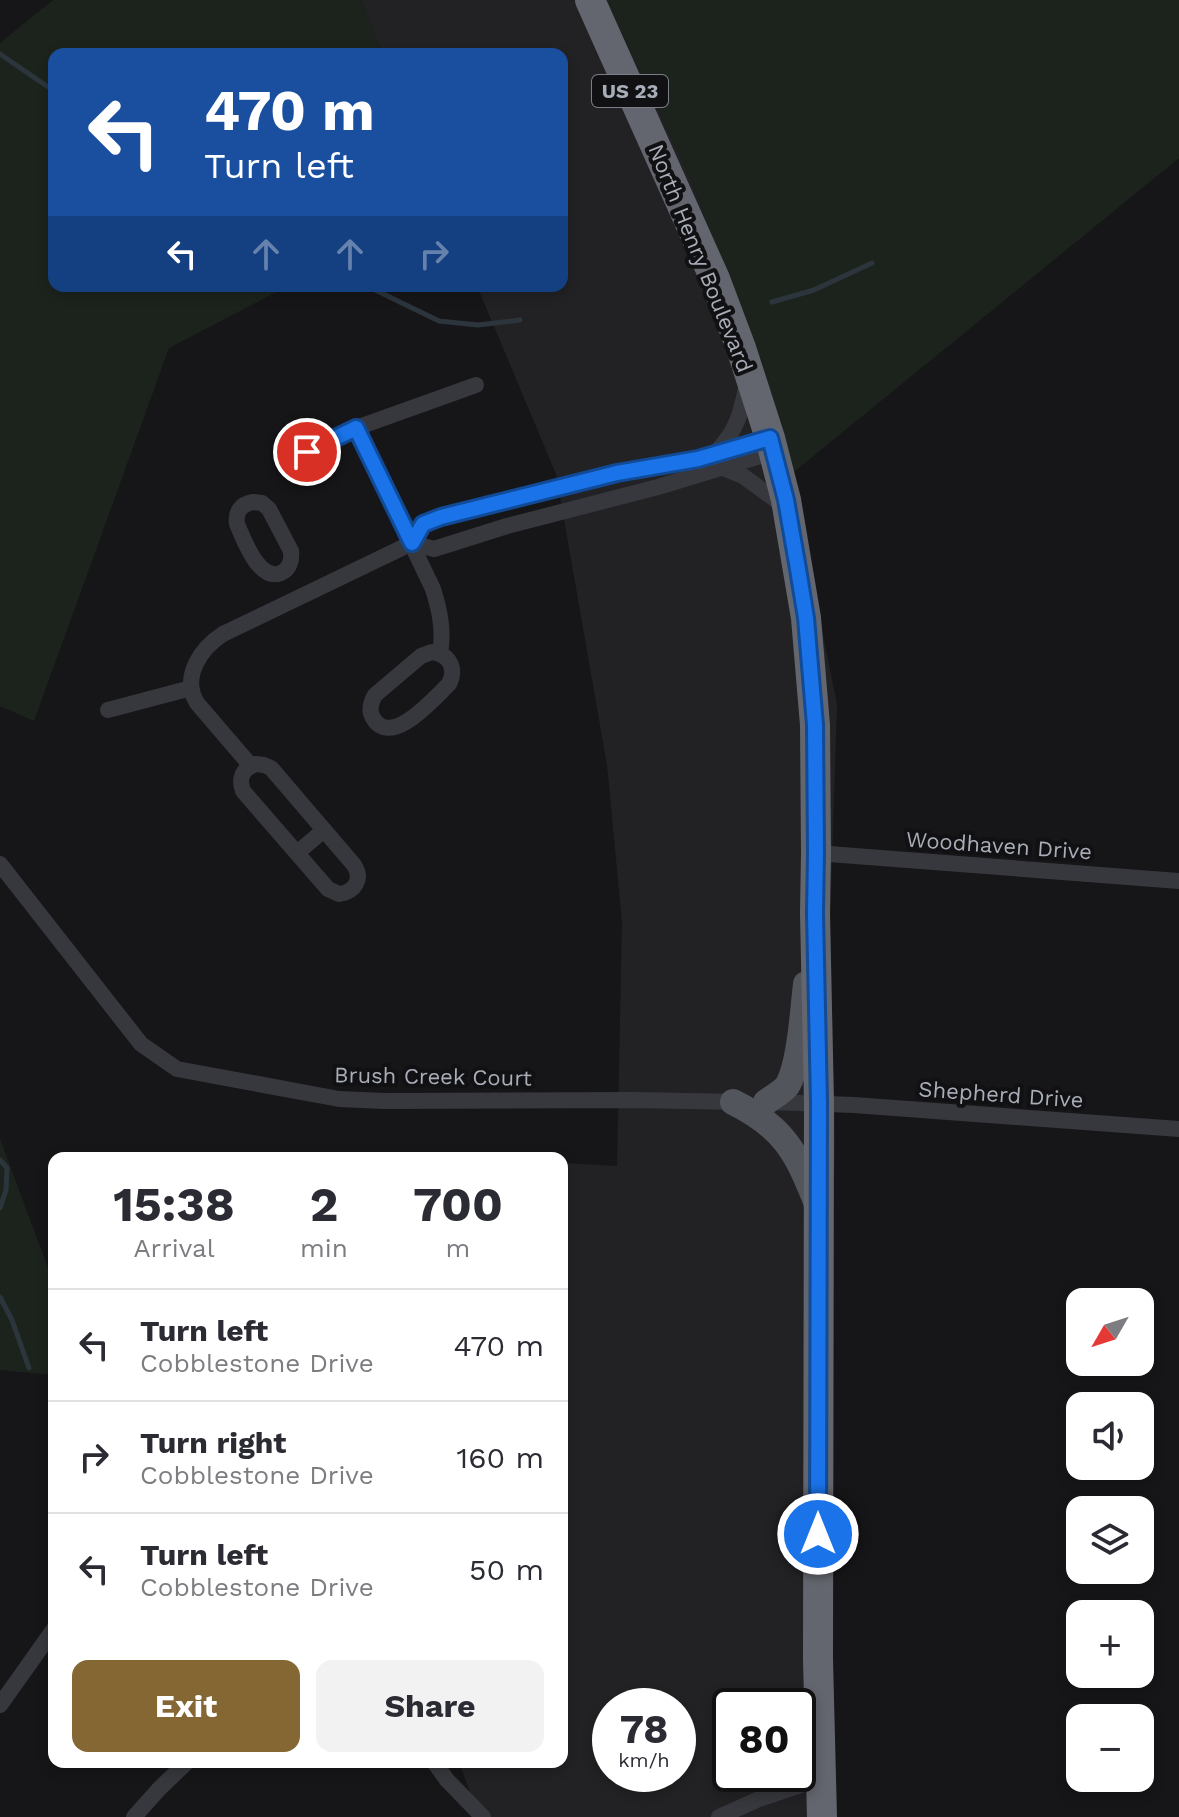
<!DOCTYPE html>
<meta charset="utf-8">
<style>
:root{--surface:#fff;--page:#f2f2f3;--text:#2b2b33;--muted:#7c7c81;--line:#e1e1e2;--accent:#856733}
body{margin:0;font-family:"Work Sans",sans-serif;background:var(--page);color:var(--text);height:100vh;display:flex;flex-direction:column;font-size:30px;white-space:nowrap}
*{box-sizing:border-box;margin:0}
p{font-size:26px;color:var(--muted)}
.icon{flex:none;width:44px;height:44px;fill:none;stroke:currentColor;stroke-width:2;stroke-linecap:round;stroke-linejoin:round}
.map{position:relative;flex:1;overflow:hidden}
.sheet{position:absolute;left:48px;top:1152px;width:520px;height:616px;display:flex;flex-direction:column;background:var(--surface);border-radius:16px;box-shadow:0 4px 12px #0003}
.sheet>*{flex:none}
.top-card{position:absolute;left:48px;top:48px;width:520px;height:244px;border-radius:16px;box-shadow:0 4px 12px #0003;background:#1a4fa0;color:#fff;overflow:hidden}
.needle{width:52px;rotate:231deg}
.tools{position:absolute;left:1066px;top:1288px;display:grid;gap:16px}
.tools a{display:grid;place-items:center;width:88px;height:88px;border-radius:16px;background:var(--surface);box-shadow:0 4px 12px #0003;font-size:40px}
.speed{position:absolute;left:592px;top:1688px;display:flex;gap:16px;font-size:40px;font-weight:700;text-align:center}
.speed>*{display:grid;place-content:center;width:104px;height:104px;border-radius:50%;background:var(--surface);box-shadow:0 4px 12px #0003;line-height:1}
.speed small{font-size:20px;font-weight:400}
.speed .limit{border:4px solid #111;border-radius:12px;background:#fff;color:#111}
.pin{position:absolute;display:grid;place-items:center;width:68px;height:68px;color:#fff;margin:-34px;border:4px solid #fff;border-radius:50%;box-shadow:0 2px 8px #0007}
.me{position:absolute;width:88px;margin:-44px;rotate:0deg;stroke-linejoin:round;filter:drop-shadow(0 0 6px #0008)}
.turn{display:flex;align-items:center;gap:28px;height:168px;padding:0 24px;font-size:36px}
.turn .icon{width:104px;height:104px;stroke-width:2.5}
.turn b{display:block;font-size:56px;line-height:68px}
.lanes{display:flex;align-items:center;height:76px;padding:0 24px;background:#0003;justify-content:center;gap:40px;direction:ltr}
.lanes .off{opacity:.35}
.eta{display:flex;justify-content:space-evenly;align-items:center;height:136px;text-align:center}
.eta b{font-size:48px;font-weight:700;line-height:56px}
.cta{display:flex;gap:16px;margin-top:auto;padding:16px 24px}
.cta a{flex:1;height:92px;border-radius:16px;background:var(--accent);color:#fff;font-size:32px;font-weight:700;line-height:92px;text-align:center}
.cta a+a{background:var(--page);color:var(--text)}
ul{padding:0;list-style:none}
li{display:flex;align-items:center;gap:24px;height:112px;padding:0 24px;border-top:2px solid var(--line)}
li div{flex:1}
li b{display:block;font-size:30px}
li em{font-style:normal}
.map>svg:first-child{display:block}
.built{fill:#222225;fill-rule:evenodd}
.green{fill:#1c231d}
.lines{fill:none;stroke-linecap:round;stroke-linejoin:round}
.stream{stroke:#2c353c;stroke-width:5}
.street{stroke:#37383d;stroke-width:16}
.primary{stroke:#53555c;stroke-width:26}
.highway{stroke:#63666e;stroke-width:30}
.route-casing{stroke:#114b97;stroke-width:20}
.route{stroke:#1a73e8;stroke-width:14}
.labels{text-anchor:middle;stroke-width:8;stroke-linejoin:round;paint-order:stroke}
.shield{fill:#111113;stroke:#7b7e86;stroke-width:2}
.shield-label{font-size:20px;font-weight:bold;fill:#a8adb8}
.street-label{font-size:22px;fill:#a8adb8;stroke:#111113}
</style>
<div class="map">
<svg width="1179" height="1817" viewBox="0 0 1179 1817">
<rect width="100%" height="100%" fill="#161618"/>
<!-- built -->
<g class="built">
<path d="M361,0H606L693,183L784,442L837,704L830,926L835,1142L827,1438L823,1817H479L459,1762H562V1163L617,1166L622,922L607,765L556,474L477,286H562V54H382ZM610,1706H678V1774H610ZM730,1706H798V1774H730Z"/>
<path d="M394,1152L485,1158H391Z"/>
</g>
<!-- green -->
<g class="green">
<path d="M53,0H361L382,54H54V286H288L169,348L34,721L0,706V43Z"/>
<path d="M606,0H1179V158L790,475L783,442L693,183Z"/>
<path d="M0,1139L54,1284V1375L0,1370Z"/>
</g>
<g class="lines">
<!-- stream -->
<g class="stream">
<path d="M0,54L54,91"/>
<path d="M367,286L439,321L478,325L520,320"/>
<path d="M772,302L814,290L872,263"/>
<path d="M0,1160L7,1168L6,1190L0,1208"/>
<path d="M0,1297L12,1320L29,1368"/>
</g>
<!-- street -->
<g class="street">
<path d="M356,428L433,589C440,611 444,631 440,654"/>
<path d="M717,451C738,429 741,412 747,383"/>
<path d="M283,463L356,428L476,385"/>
<path d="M721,467L743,476L784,506"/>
<path d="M253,502L262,503L269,509L291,551C292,560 290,569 281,573C259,582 244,540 237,524C235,512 241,504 253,502Z"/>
<path d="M412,543L434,549L507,526L658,487L774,452"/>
<path d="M432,652C449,654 457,668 449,684C434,698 391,749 373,718C368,710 371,702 375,695L421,656Z"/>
<path d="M108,710L191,688"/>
<path d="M256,764L264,765L271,768L354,865C363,879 355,892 339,894L328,889L243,791C238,778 243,768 256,764Z"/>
<path d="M251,766L197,703C181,677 201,648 223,634L412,543L423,524L441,517L617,473L698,459L770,438"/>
<path d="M297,853L324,830"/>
<path d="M816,853L1179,881"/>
<path d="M0,864L141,1044L177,1069L339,1099L384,1101L633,1100L742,1102"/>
<path d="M770,1102L854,1105L1179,1129"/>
<path d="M0,1705L54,1629"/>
<path d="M434,1762L447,1780L483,1817"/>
<path d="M134,1817L159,1789L187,1762"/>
<path d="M719,1817L759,1799L822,1778"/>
</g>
<!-- primary -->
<g class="primary">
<path d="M733,1102C784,1127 797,1153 817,1204"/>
<path d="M766,1102C773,1097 782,1092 787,1086C800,1065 803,1009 806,984"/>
</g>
<!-- highway -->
<path class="highway" d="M590,0L715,279L741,348L770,438L786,500L806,618L815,725L816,853L815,913L819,1103L818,1659L822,1817"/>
</g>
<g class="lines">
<defs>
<path id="route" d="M307,452L356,428L412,543L423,524L441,517L617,473L698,459L770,438L786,500L798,569L806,618L815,725L816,853L815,913L819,1103L818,1534"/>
</defs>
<!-- route casing -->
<use href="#route" class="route-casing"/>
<!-- route -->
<use href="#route" class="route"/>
</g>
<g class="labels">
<!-- shield labels -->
<rect class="shield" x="592" y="75" width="76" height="32" rx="6"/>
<g class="shield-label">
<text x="630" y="98">US 23</text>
</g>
<!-- street labels -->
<g class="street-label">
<text transform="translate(701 258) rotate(68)" y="8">North Henry Boulevard</text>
<text transform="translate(999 845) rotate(4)" y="8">Woodhaven Drive</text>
<text transform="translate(433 1076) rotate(1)" y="8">Brush Creek Court</text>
<text transform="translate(1001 1094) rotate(4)" y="8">Shepherd Drive</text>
</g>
</g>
</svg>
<div class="tools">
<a><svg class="needle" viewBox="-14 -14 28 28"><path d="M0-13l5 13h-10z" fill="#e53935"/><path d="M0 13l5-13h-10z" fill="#7c7c81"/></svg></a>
<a><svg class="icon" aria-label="sound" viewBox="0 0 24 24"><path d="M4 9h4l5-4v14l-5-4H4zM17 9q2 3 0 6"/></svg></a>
<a><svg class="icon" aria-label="layers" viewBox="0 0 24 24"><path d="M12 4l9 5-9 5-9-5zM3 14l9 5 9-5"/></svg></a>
<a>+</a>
<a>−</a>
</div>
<div class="speed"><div>78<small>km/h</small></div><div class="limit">80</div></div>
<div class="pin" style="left:307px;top:452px;background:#d93025"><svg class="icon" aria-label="arrive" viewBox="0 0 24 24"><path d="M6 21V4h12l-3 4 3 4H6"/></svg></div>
<svg class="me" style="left:818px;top:1534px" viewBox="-20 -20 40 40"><circle r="17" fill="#1a73e8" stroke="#fff" stroke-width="3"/><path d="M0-11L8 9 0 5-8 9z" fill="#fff"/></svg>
<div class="top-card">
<div class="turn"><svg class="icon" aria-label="left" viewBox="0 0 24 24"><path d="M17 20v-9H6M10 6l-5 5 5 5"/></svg><div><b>470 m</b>Turn left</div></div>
<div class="lanes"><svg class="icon" aria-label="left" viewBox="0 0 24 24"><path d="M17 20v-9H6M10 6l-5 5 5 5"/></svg><svg class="icon off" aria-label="ahead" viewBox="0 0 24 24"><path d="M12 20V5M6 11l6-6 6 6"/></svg><svg class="icon off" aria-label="ahead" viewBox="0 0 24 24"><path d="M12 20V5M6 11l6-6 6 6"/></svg><svg class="icon off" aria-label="right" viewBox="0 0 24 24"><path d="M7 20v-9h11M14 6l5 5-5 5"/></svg></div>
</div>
<section class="sheet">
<div class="eta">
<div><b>15:38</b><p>Arrival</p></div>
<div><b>2</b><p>min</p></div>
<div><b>700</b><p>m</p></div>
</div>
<ul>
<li><svg class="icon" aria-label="left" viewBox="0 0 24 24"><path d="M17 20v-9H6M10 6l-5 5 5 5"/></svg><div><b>Turn left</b><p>Cobblestone Drive</p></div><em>470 m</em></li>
<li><svg class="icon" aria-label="right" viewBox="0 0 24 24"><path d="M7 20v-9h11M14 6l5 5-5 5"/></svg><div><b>Turn right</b><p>Cobblestone Drive</p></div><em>160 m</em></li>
<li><svg class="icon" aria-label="left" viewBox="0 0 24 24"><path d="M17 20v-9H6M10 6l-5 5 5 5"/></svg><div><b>Turn left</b><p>Cobblestone Drive</p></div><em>50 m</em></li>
</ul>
<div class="cta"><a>Exit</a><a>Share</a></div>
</section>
</div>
